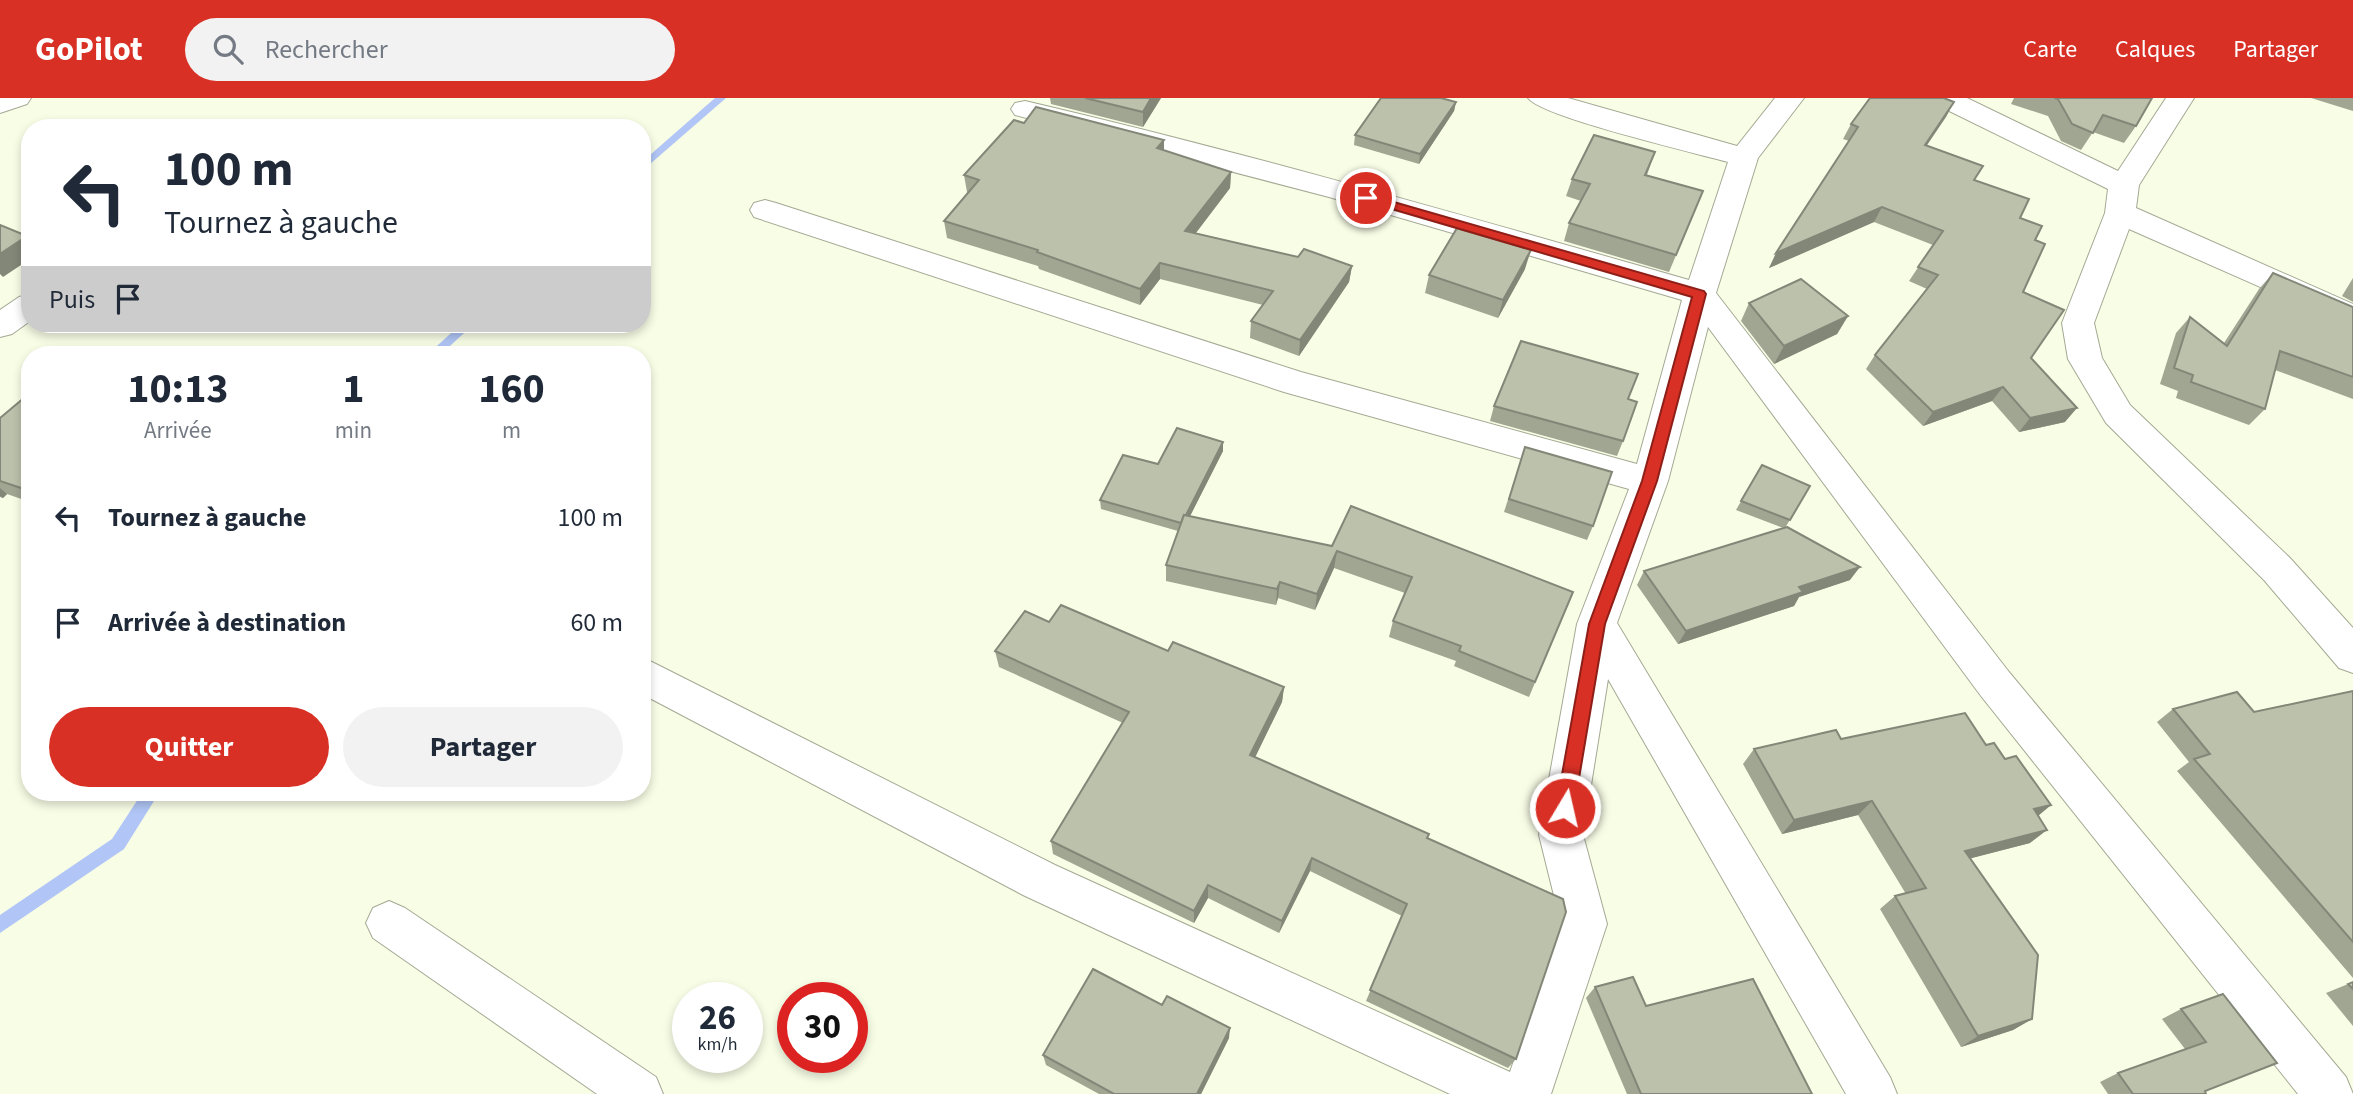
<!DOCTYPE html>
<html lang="fr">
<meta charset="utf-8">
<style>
:root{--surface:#fff;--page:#f2f2f3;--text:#1f2937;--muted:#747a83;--accent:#d93025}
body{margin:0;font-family:"Source Sans 3",sans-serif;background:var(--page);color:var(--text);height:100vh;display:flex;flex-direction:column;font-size:26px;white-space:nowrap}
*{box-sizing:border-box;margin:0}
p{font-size:23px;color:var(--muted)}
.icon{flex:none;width:38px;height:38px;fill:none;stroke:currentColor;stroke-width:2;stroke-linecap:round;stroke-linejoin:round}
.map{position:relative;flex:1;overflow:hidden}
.sheet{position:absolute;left:21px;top:248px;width:630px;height:455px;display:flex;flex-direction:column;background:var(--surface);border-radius:28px;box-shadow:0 4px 10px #0003}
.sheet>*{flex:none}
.banner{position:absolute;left:21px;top:21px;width:630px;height:214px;border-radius:28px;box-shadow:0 4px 10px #0003;background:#fff;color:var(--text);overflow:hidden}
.speed{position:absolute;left:672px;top:884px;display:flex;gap:14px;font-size:35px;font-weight:700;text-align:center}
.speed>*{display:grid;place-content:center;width:91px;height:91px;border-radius:50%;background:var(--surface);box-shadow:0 4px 10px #0003;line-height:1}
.speed small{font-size:18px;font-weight:400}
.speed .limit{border:10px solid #d22;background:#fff;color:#111}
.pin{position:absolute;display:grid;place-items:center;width:60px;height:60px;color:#fff;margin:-30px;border:4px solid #fff;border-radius:50%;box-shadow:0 2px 7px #0007}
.me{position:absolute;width:77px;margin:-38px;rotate:9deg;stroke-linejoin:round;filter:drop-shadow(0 0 5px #0008)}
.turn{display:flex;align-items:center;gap:24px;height:147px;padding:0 28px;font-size:32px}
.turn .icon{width:91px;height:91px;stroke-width:2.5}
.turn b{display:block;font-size:49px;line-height:60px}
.then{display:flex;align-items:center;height:66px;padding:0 28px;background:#0003;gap:14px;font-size:26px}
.eta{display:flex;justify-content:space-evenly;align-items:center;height:119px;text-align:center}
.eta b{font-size:42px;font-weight:700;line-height:49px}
.cta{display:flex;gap:14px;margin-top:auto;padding:14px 28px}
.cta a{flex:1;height:80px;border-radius:42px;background:var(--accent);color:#fff;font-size:28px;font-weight:700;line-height:80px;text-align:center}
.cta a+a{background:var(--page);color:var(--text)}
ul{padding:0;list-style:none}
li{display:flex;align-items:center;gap:21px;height:105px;padding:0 28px}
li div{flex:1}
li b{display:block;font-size:26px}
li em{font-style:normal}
header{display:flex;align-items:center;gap:42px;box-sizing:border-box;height:98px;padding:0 35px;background:var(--accent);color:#fff}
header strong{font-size:33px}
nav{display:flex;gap:38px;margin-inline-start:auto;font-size:24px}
.search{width:490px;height:63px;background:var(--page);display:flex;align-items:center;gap:18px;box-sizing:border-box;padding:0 24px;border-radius:38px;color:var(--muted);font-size:26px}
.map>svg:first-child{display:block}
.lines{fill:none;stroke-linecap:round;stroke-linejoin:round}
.stream{fill:#b1c6f6;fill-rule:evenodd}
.minor-casing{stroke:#a4a994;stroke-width:2}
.minor{fill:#fff;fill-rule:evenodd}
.wall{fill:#a1a693}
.shaded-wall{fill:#838778}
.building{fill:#bbc1ab;stroke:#838778;stroke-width:2}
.route{fill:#d93025;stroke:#8d1f18;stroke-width:2}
</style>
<header>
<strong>GoPilot</strong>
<div class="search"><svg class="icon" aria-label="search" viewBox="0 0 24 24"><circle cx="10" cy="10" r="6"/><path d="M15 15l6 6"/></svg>Rechercher</div>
<nav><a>Carte</a><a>Calques</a><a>Partager</a></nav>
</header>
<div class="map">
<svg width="2353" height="996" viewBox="0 0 2353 996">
<rect width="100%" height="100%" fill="#f8fde6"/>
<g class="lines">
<!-- stream -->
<g class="stream">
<path d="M715,0H726L642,73V64Z"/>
<path d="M461,226H474L440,257H427Z"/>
<path d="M142,695H159L124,751L0,835V817L112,741Z"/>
</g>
<defs>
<g id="minor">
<path d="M0,0H31L27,6L0,15Z"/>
<path d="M1528,0H1568L1737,48L1775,0H1804L1758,60L1716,195L2009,574L2346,979L2353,996H2298L1981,598L1708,229L1668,383L1617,525L1890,979L1897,996H1846L1608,581L1583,737L1607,826L1551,996H1450L1023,797L642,596V559L1055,767L1510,974L1561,826L1539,737L1577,526L1629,391L1284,294L754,119L750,112L754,105L765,102L776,105L1301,274L1637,366L1682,202L1329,99L1015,17L1011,11L1015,5L1025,3C1248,55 1468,119 1689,182L1728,64C1696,55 1541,19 1528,0Z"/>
<path d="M1931,0H1967L2118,73L2166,0H2194L2139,87L2136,110L2353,206V230L2129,131L2094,225L2102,260L2130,307L2290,460L2353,530V575L2339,570L2264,482L2106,325L2068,261L2062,225L2105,115L2108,91L1935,6Z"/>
<path d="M30,196V223L12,236L0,239V212L19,199Z"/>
<path d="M389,803L405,810L656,979L663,996H597L373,840L366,825L373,810Z"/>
</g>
</defs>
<!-- minor casing -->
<use href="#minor" class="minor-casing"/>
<!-- minor -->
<use href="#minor" class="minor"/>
</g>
<!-- wall -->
<g class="wall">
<path d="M1050,0H1161L1143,29L1051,6Z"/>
<path d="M2014,0H2152L2136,28L2124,45L2093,34L2081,52L2061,43L2048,18L2011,6Z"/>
<path d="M2311,0H2353V13Z"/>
<path d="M1456,4L1454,13L1419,66L1354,47L1355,37Z"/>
<path d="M1954,4L1926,48L1975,82L2020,120L2035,142L2023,194L2031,260L2065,324L2019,334L1992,303L1923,328L1866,271L1875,257L1927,191L1909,183L1933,147L1874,124L1769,170L1849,43L1843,41L1851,26Z"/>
<path d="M1024,25L1164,52L1231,74L1230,90L1196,135L1298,159L1352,168L1349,184L1299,258L1250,240L1251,223L1263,207L1160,181L1140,207L1039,171L1038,168L947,140L944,123L968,94H967L964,77Z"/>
<path d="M1655,54L1647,77L1703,93L1669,174L1564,143L1569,125L1581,103L1566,98L1572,81Z"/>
<path d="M1525,171L1498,220L1425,195L1429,177Z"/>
<path d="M2273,175L2353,209V301L2275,272L2265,311L2249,327L2176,300L2178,293L2160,286L2176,235L2190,219L2224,245L2259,191Z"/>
<path d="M2353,180V204L2342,198Z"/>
<path d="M1749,205L1848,218L1837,236L1774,266L1741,223Z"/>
<path d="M30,300V404L7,396L3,400L0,399V320Z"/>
<path d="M1628,301L1623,343L1617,358L1490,323L1494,308Z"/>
<path d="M1223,344V353L1190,418L1332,448L1573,494L1529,599L1454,568L1456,563L1389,539L1393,523L1405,495L1334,470L1315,512L1278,500L1276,507L1166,483V467L1178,433L1101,411L1100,402L1158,366Z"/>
<path d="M1525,349L1593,428L1587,442L1504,414Z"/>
<path d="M1762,367L1810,388L1785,430L1850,482L1799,499L1794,508L1678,546L1637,487L1644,473L1783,430L1736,412Z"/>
<path d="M1049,524L1168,553L1284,589L1282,604L1255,659L1427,740L1516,961L1508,970L1366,903L1402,818L1310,773L1279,835L1208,800L1194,825L1053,756L1051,743L1123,625L999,569L995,553Z"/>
<path d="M2353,593V880L2177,673L2189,664L2157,624L2173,611L2254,614Z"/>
<path d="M1841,641L1986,647L2005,661L2051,707L2038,718L2030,745L1971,760L2032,921L2013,932L1961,949L1880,811L1895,798L1906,796L1858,717L1782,736L1743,666L1754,651Z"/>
<path d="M2353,884V928L2326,895Z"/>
<path d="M1595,889L1646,908L1812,996H1627L1586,900Z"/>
<path d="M2223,896L2205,994L2206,996H2108L2100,984L2118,975L2185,951L2162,921L2181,911Z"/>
<path d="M1162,907L1229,940L1201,996H1099L1046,967L1043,957Z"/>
</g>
<!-- shaded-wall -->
<g class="shaded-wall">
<path d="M1151,0H1161L1143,29V14Z"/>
<path d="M1456,4L1454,13L1419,66L1420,56Z"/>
<path d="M1954,4L1946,19L1917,62L1925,47Z"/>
<path d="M1164,42V59L1157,50Z"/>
<path d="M1231,74L1230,90L1185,149V133Z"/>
<path d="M1882,109L1874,124L1769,170L1776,155Z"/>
<path d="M27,138L30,141V161L3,179L0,176V156Z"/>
<path d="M1531,152L1525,171L1498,220L1503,202Z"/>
<path d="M1160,165V181L1140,207V191Z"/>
<path d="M1352,168L1349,184L1299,258L1300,242Z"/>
<path d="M1848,218L1837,236L1774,266L1784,248Z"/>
<path d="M2003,289L1992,303L1923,328L1933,314Z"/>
<path d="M2077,310L2065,324L2019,334L2030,320Z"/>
<path d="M1223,344V353L1182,434V425Z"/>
<path d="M0,390L7,396L3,400L0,398Z"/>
<path d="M1337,453L1334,470L1315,512L1317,496Z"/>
<path d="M1860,469L1850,482L1799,499L1794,508L1678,546L1686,533L1799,489Z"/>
<path d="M1280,484L1278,500L1276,507L1277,491Z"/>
<path d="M1284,589L1282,604L1249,672L1250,657Z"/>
<path d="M1872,703L1858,717L1782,736L1794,722Z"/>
<path d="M2051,707L2034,721V711Z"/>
<path d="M2047,732L2030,745L1949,766L1965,753Z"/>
<path d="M1312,760L1310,773L1279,835L1282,823Z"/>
<path d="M1208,787V800L1194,825V813Z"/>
<path d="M2032,921L2013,932L1961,949L1978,938Z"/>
<path d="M1230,930L1229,940L1201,996H1197Z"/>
</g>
<!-- building -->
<g class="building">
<path d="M1085,0H1151L1143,14Z"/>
<path d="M1381,0H1441L1456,4L1420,56L1355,37Z"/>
<path d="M1870,0H1944L1954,4L1925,47L1983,68L1974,82L2029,101L2020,120L2042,128L2035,142L2045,146L2023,194L2064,212L2031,260L2077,310L2030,320L2003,289L1933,314L1875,257L1938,177L1918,169L1943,133L1882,109L1776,155L1858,29L1851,26Z"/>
<path d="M2054,0H2152L2136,28L2103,17L2093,35L2072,26L2058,1Z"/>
<path d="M1036,9L1164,42L1157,50L1231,74L1185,133L1298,159L1304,151L1352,168L1300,242L1251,223L1273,193L1160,165L1140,191L1037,154L1038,152L944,123L979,82L964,77L1014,22L1024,25Z"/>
<path d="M1594,37L1655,54L1645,77L1703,93L1676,157L1569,125L1590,86L1572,81Z"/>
<path d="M0,127L27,138L0,156Z"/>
<path d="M1457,130L1531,152L1503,202L1429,177Z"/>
<path d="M2273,175L2353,209V279L2280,253L2265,311L2191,284L2193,277L2174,270L2190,219L2227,248Z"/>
<path d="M1801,181L1848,218L1784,248L1749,205Z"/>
<path d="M1521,243L1638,276L1628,301L1637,304L1623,343L1494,308Z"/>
<path d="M25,299L30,300V393L0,383V320Z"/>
<path d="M1177,330L1223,344L1186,417H1184L1181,425L1100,402L1123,357L1158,366Z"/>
<path d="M1525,349L1612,374L1593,428L1509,401Z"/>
<path d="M1762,367L1810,388L1790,422L1741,403Z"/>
<path d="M1351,408L1573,494L1535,584L1459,553L1461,548L1393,523L1412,479L1337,453L1317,496L1280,484L1277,491L1166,467L1184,417L1332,448Z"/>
<path d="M1787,429L1860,469L1799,489L1803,494L1686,533L1644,473Z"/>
<path d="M1061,507L1168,553L1173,544L1284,589L1250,657L1429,736L1427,740L1563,801L1566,814L1516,961L1370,892L1407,806L1312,760L1282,823L1208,787L1194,813L1051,743L1129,614L995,553L1025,513L1049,524Z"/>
<path d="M2353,593V844L2194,661L2210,656L2173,611L2237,594L2254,614Z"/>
<path d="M1965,615L1986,647L1994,645L2005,661L2016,658L2051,707L2034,711L2047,732L1965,753L2038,857L2032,921L1978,938L1895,798L1926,790L1872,703L1794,722L1754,651L1836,632L1841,641Z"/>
<path d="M1093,871L1162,907L1167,898L1230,930L1197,996H1114L1043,957Z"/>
<path d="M1633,879L1646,908L1753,881L1812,996H1641L1595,889Z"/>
<path d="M2353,884V891L2348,886Z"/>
<path d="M2223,896L2277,965L2205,993L2206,996H2133L2118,975L2206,944L2181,911Z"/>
</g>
<!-- route -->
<path class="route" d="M1366,96L1704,193L1706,196L1657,383L1605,526L1574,710L1572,716L1565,719L1559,716L1556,710L1589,526L1642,383L1692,199L1361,102L1359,100Z"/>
</svg>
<div class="speed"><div>26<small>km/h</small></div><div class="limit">30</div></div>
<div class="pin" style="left:1366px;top:100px;background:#d93025"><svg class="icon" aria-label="arrive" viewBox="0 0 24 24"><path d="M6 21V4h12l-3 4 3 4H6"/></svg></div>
<svg class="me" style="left:1565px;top:710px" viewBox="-20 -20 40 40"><circle r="17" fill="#d93025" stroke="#fff" stroke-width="3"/><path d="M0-11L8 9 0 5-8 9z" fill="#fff"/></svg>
<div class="banner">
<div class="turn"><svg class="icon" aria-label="left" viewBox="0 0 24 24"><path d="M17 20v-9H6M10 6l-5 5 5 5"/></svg><div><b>100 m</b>Tournez à gauche</div></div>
<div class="then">Puis<svg class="icon" aria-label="arrive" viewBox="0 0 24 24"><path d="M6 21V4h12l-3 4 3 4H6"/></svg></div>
</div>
<section class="sheet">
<div class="eta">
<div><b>10:13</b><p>Arrivée</p></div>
<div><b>1</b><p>min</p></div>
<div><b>160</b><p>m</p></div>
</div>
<ul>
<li><svg class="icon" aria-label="left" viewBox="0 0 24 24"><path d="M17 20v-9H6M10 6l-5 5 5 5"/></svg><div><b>Tournez à gauche</b></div><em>100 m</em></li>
<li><svg class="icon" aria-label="arrive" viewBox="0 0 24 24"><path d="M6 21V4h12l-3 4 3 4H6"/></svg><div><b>Arrivée à destination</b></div><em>60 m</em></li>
</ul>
<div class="cta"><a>Quitter</a><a>Partager</a></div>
</section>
</div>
